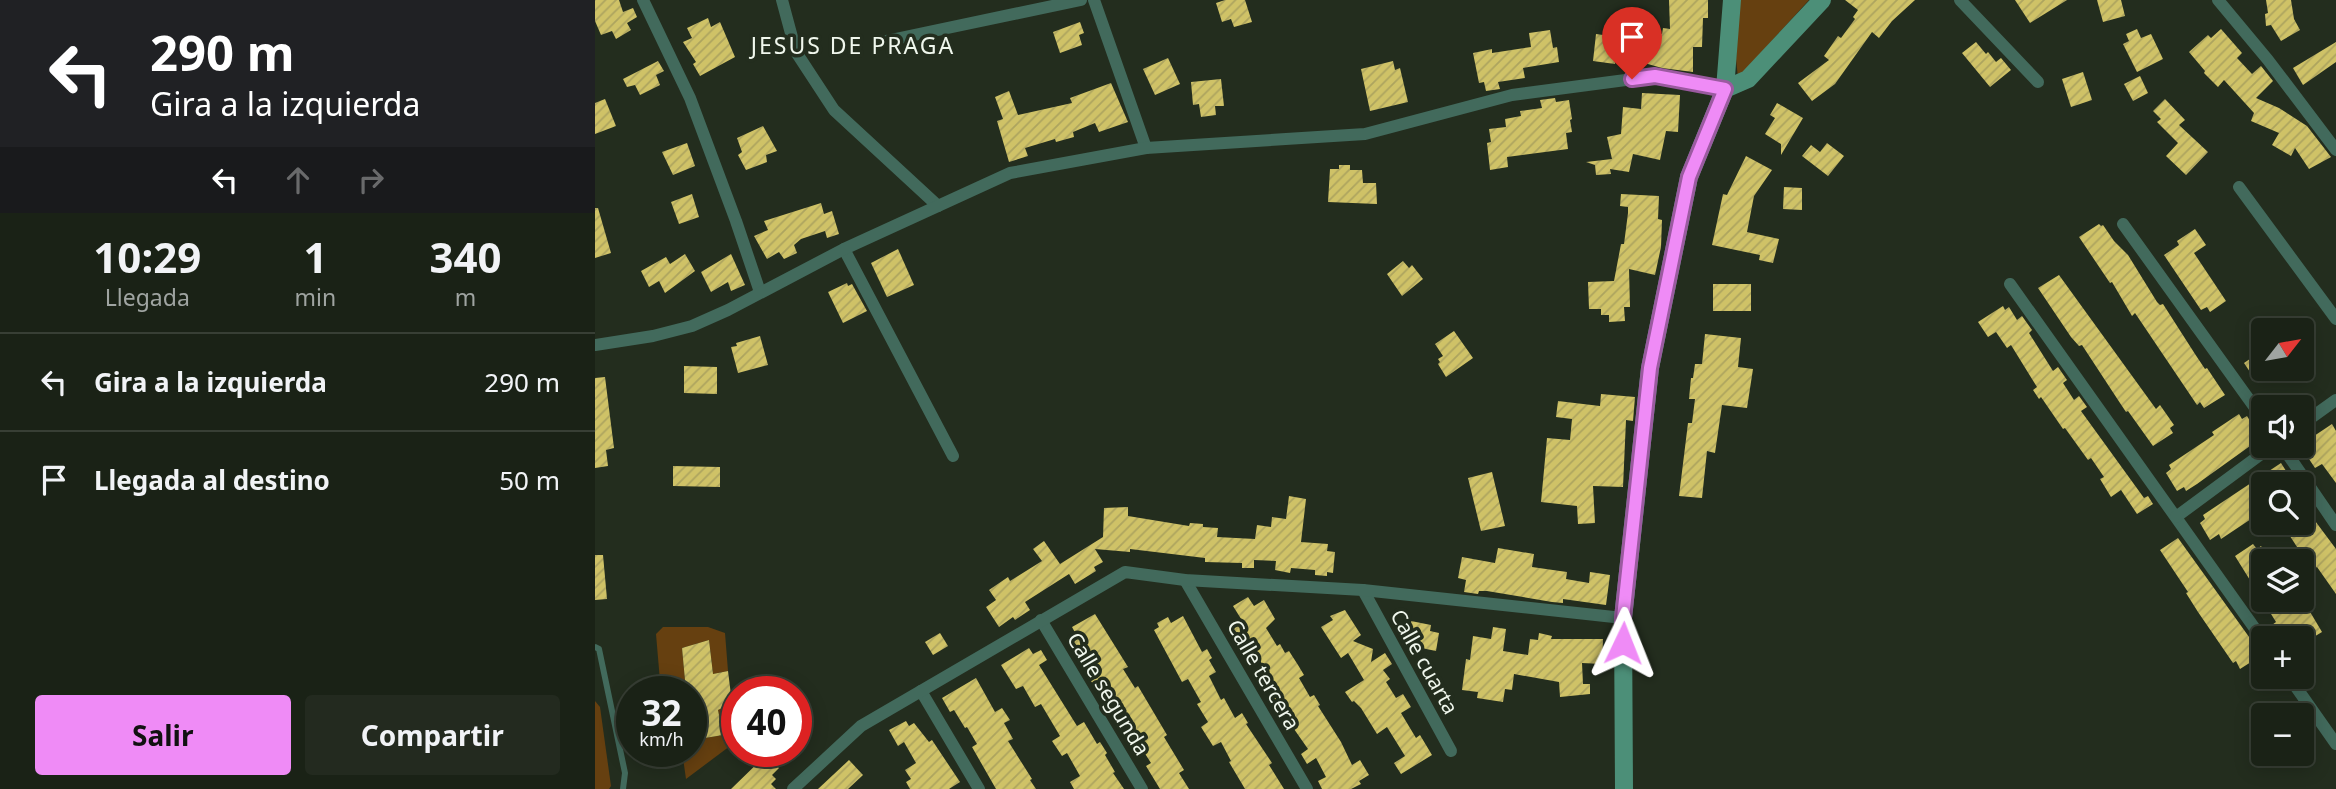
<!DOCTYPE html>
<html lang="es">
<meta charset="utf-8">
<style>
:root{--surface:#1a2216;--page:#232a1f;--text:#f1f3f6;--muted:#9fa4a1;--line:#383f35;--accent:#ef8bf6}
body{margin:0;font-family:"Noto Sans",sans-serif;background:var(--page);color:var(--text);height:100vh;display:flex;flex-direction:column;font-size:26px;white-space:nowrap}
*{box-sizing:border-box;margin:0}
p{font-size:23px;color:var(--muted)}
.icon{flex:none;width:38px;height:38px;fill:none;stroke:currentColor;stroke-width:2;stroke-linecap:round;stroke-linejoin:round}
.map{position:relative;flex:1;overflow:hidden}
.panel{display:flex;flex-direction:column;background:var(--surface);width:595px}
.panel>*{flex:none}
.hud{background:#202124;color:#fff;overflow:hidden}
.needle{width:46px;rotate:59deg}
.buttons{position:absolute;left:1656px;top:318px;display:grid;gap:14px}
.buttons a{display:grid;place-items:center;width:63px;height:63px;border-radius:7px;background:var(--surface);box-shadow:0 4px 18px #0003,0 0 0 2px var(--line);font-size:35px}
.speed{position:absolute;left:21px;top:676px;display:flex;gap:14px;font-size:35px;font-weight:700;text-align:center}
.speed>*{display:grid;place-content:center;width:91px;height:91px;border-radius:50%;background:var(--surface);box-shadow:0 4px 18px #0003,0 0 0 2px var(--line);line-height:1}
.speed small{font-size:18px;font-weight:400}
.speed .limit{border:10px solid #d22;background:#fff;color:#111}
.pin{position:absolute;display:grid;place-items:center;width:60px;height:60px;color:#fff;margin:-72px -30px;border-radius:50% 50% 50% 0;rotate:-45deg;box-shadow:0 0 7px #0007}
.pin .icon{rotate:45deg}
.me{position:absolute;width:77px;margin:-38px;rotate:2deg;stroke-linejoin:round;filter:drop-shadow(0 0 5px #0008)}
.turn{display:flex;align-items:center;gap:24px;height:147px;padding:0 35px;font-size:32px}
.turn .icon{width:91px;height:91px;stroke-width:2.5}
.turn b{display:block;font-size:49px;line-height:60px}
.lanes{display:flex;align-items:center;height:66px;padding:0 35px;background:#0003;justify-content:center;gap:35px;direction:ltr}
.lanes .off{opacity:.35}
.eta{display:flex;justify-content:space-evenly;align-items:center;height:119px;text-align:center}
.eta b{font-size:42px;font-weight:700;line-height:49px}
.cta{display:flex;gap:14px;margin-top:auto;padding:14px 35px}
.cta a{flex:1;height:80px;border-radius:7px;background:var(--accent);color:#111;font-size:28px;font-weight:700;line-height:80px;text-align:center}
.cta a+a{background:var(--page);color:var(--text)}
ul{padding:0;list-style:none}
li{display:flex;align-items:center;gap:21px;height:98px;padding:0 35px;border-top:2px solid var(--line)}
li div{flex:1}
li b{display:block;font-size:26px}
li em{font-style:normal}
main{display:flex;flex:1;min-height:0}
.map>svg:first-child{display:block}
.green{fill:#664010}
.building{fill:url(#building-hatch)}
.lines{fill:none;stroke-linecap:round;stroke-linejoin:round}
.lane{stroke:#426a5c;stroke-width:6}
.street{stroke:#426a5c;stroke-width:12}
.secondary{stroke:#4c8f78;stroke-width:18}
.route-casing{stroke:#9b5aa0;stroke-width:18}
.route{stroke:#ef8bf6;stroke-width:12}
.labels{text-anchor:middle;stroke-width:7;stroke-linejoin:round;paint-order:stroke}
.street-label{font-size:21px;fill:#f0f7ed;stroke:#232d1e}
.neighbourhood-label{font-size:23px;letter-spacing:2px;fill:#f0f7ed;stroke:#232d1e}
</style>
<main>
<section class="panel">
<div class="hud">
<div class="turn"><svg class="icon" aria-label="left" viewBox="0 0 24 24"><path d="M17 20v-9H6M10 6l-5 5 5 5"/></svg><div><b>290 m</b>Gira a la izquierda</div></div>
<div class="lanes"><svg class="icon" aria-label="left" viewBox="0 0 24 24"><path d="M17 20v-9H6M10 6l-5 5 5 5"/></svg><svg class="icon off" aria-label="ahead" viewBox="0 0 24 24"><path d="M12 20V5M6 11l6-6 6 6"/></svg><svg class="icon off" aria-label="right" viewBox="0 0 24 24"><path d="M7 20v-9h11M14 6l5 5-5 5"/></svg></div>
</div>
<div class="eta">
<div><b>10:29</b><p>Llegada</p></div>
<div><b>1</b><p>min</p></div>
<div><b>340</b><p>m</p></div>
</div>
<ul>
<li><svg class="icon" aria-label="left" viewBox="0 0 24 24"><path d="M17 20v-9H6M10 6l-5 5 5 5"/></svg><div><b>Gira a la izquierda</b></div><em>290 m</em></li>
<li><svg class="icon" aria-label="arrive" viewBox="0 0 24 24"><path d="M6 21V4h12l-3 4 3 4H6"/></svg><div><b>Llegada al destino</b></div><em>50 m</em></li>
</ul>
<div class="cta"><a>Salir</a><a>Compartir</a></div>
</section>
<div class="map">
<svg width="1741" height="789" viewBox="0 0 1741 789">
<defs>
<pattern id="building-hatch" width="6" height="6" patternUnits="userSpaceOnUse" patternTransform="scale(1.75)"><rect width="6" height="6" fill="#cfc267"/><path d="M-1 1l2-2M0 6l6-6M5 7l2-2" fill="none" stroke="#ada45f"/></pattern>
</defs>
<rect width="100%" height="100%" fill="#232d1e"/>
<!-- green -->
<g class="green">
<path d="M1145,0H1214L1143,78L1141,59Z"/>
<path d="M68,627H113L130,633L133,671L118,674L114,640L87,648L91,691H78L76,681H65L61,634Z"/>
<path d="M0,701L5,707L16,786L14,789H0Z"/>
<path d="M137,703L142,728L135,746L91,779L87,751H96V728L98,740L128,735L123,710Z"/>
</g>
<!-- building -->
<g class="building">
<path d="M0,0H24L28,12L38,8L42,17L32,23L36,30L21,39L17,31L6,35L0,21Z"/>
<path d="M630,0H650L657,22L639,27L636,19L627,22L621,3Z"/>
<path d="M1074,0H1113V18H1108L1107,47H1098V72L1067,68L1021,55L1020,64L998,61L1001,34L1037,39L1040,27L1067,34L1068,28L1075,29Z"/>
<path d="M1250,0H1320L1297,21L1284,38L1277,32L1240,84L1217,101L1203,83L1234,60L1229,56L1243,36L1246,38L1260,19L1258,17L1263,10Z"/>
<path d="M1420,0H1472L1435,23Z"/>
<path d="M1502,0H1526L1530,16L1508,22Z"/>
<path d="M1671,0H1696L1699,19L1705,30L1686,41L1676,25L1671,26L1670,14L1673,13Z"/>
<path d="M113,18L116,27L125,22L140,57L105,76L98,64L101,62L88,42L97,38L92,28Z"/>
<path d="M485,22L489,33L484,35L487,45L465,53L458,32Z"/>
<path d="M1542,29L1546,38L1556,34L1568,59L1542,72L1528,44L1534,41L1531,34Z"/>
<path d="M1626,29L1647,53L1642,58L1657,74L1666,66L1678,81L1661,98L1684,108L1712,126L1736,157L1714,169L1700,148L1696,156L1677,145L1684,133L1656,121L1659,113L1629,80L1623,87L1609,73L1610,71L1594,52L1613,35L1616,38Z"/>
<path d="M955,30L958,48L962,47L964,62L928,68L930,78L903,82L905,89L891,91L889,82L884,83L878,53L897,49V53L936,47L934,33Z"/>
<path d="M1381,42L1391,54L1393,52L1401,62L1406,58L1416,70L1395,87L1367,53Z"/>
<path d="M1741,42V62L1708,85L1698,68Z"/>
<path d="M573,58L585,84L560,95L548,69Z"/>
<path d="M63,61L69,71L61,75L65,85L45,95L40,85L32,87L28,79Z"/>
<path d="M798,61L800,70L805,68L813,102L775,111L766,69Z"/>
<path d="M1488,72L1497,100L1476,107L1467,79Z"/>
<path d="M1545,76L1553,93L1538,101L1529,84Z"/>
<path d="M626,79L629,106H620L621,115L606,117L604,104L598,105L596,82Z"/>
<path d="M516,83L533,122L504,132L500,123L478,132L479,137L461,142L460,139L430,148L433,156L414,162L402,121L408,119L400,97L414,91L423,115L477,103L475,98Z"/>
<path d="M1047,93L1085,95L1083,132L1071,131L1065,160L1038,154L1034,172L1015,169L1016,174L1001,175L1000,165L991,162L1017,159L1012,137L1026,134L1028,107L1046,109Z"/>
<path d="M960,98L961,102L974,100L977,119L975,120L977,132L971,133L973,149L912,157L913,167L895,170L892,143L896,142L894,129L911,127L910,119L926,116L925,111L947,108L945,100Z"/>
<path d="M10,99L21,126L0,134V103Z"/>
<path d="M1570,99L1590,120L1584,125L1613,152L1591,175L1571,156L1583,143L1562,122L1566,119L1558,111Z"/>
<path d="M1182,103L1208,118L1186,155V144L1170,134L1180,118L1175,115Z"/>
<path d="M168,126L182,151L171,155L172,162L151,170L143,155L147,152L142,138Z"/>
<path d="M92,143L100,166L78,175L67,152Z"/>
<path d="M1232,143L1249,156L1233,176L1207,156L1216,145L1225,152Z"/>
<path d="M1151,156L1177,170L1159,196L1152,232L1184,239L1178,263L1164,260L1165,255L1117,245L1128,194L1132,195Z"/>
<path d="M744,165H755V170H767L768,183H781L782,204L733,202L735,169H744Z"/>
<path d="M1189,187L1207,188V210L1188,209Z"/>
<path d="M97,194L104,217L84,224L76,202Z"/>
<path d="M1026,194L1064,196L1063,219L1067,220L1066,247L1060,275L1034,269L1035,307H1029L1030,321L1014,322V315H1006V309H994L993,282L1019,281L1026,244H1029L1033,213V207L1025,206Z"/>
<path d="M226,203L229,214L237,211L244,234L232,238L230,231L206,239L199,245L202,253L189,259L184,252L172,259L159,236L173,230L169,221Z"/>
<path d="M0,208H3L16,253L0,258Z"/>
<path d="M1504,224L1506,226L1508,225L1519,241L1533,255L1562,302L1565,305L1568,304L1600,354L1610,369L1612,368L1630,395L1609,408L1605,402L1602,405L1540,313L1537,316L1517,282L1515,283L1484,237Z"/>
<path d="M1600,229L1611,245L1599,253L1631,301L1615,312L1612,307L1606,310L1569,255L1584,245L1582,241Z"/>
<path d="M303,249L319,285L292,297L276,263Z"/>
<path d="M90,254L100,271L70,293L64,281L54,287L46,271L71,257L75,264Z"/>
<path d="M136,254L150,285L136,291L133,282L116,292L106,272Z"/>
<path d="M808,261L814,268L817,265L828,279L807,296L792,274Z"/>
<path d="M1464,275L1561,409L1565,405L1579,425L1575,428L1578,433L1558,446L1533,411L1531,412L1523,400L1487,345L1484,346L1476,337L1443,288Z"/>
<path d="M252,283L253,286L257,284L272,311L248,323L233,292Z"/>
<rect x="1118" y="284" width="38" height="27"/>
<path d="M1408,306L1410,310L1414,307L1422,320L1427,316L1437,330L1434,333L1458,371L1463,367L1472,380L1468,383L1479,400L1484,396L1492,407L1486,411L1549,498L1553,496L1558,504L1542,514L1526,490L1516,497L1505,479L1509,477L1496,458L1493,460L1470,428L1468,429L1446,397L1444,399L1438,390L1442,387L1416,345L1412,348L1401,332L1393,337L1383,322Z"/>
<path d="M859,331L878,358L851,377L843,364L845,362L843,359L848,356L840,344Z"/>
<path d="M1110,334L1146,338L1143,367L1158,369L1152,408L1127,405L1120,453L1112,451L1107,498L1084,496L1093,423H1097L1100,399H1094L1096,378H1098L1100,364H1107Z"/>
<path d="M165,336L173,365L143,373L136,347L142,346L141,343Z"/>
<path d="M1668,350V372L1659,378L1649,363Z"/>
<path d="M89,366L122,367V394L89,393Z"/>
<path d="M10,377L19,448L11,450L13,466L0,468V378Z"/>
<path d="M1006,394L1040,397L1038,421L1031,420L1028,487L998,486L1000,523L983,524L982,506L946,502L952,438L975,440L977,419L961,417L963,401L1005,406Z"/>
<path d="M1644,414L1647,419L1652,416L1663,434L1660,436L1662,441L1602,484L1591,491L1589,487L1582,491L1571,473L1576,469L1574,465L1619,435L1617,432Z"/>
<path d="M1737,424L1741,431V483L1727,464L1720,468L1708,450L1712,446L1710,442Z"/>
<path d="M1686,463L1700,485H1668V511L1626,539L1624,534L1615,540L1605,523L1610,519L1608,515Z"/>
<path d="M78,466L125,467V487L78,486Z"/>
<path d="M897,472L910,526L886,531L873,478Z"/>
<path d="M694,496L711,499L706,542L733,544L732,551L740,552L738,573L732,572V576L720,575V570L696,568L695,573L680,570L681,561L659,560V568H647V563L610,562V558L535,549V552L500,549L508,562L499,567L501,571L480,584L474,574L430,602L435,610L420,620L418,617L404,627L391,607L401,600L394,590L413,577L415,581L447,561L438,549L449,541L465,564L508,537L509,508L533,507V516L594,526L595,523L608,524V527L623,528L622,537L660,539L662,525L676,527L677,517L691,519Z"/>
<path d="M1706,502L1741,549V594L1722,567L1717,570L1691,530L1694,528L1691,523H1706Z"/>
<path d="M1583,538L1667,655L1645,669L1641,661L1638,663L1603,612L1591,593L1593,592L1565,550Z"/>
<path d="M1658,544L1662,549L1666,546L1672,556L1668,559V600H1708L1727,632L1712,641L1718,651L1706,659V639H1686L1677,625L1681,622L1640,556Z"/>
<path d="M903,548L939,554L937,567L972,572L971,579L994,583L995,572L1015,575L1011,605L968,599V603L957,602L892,591H884L883,594L869,592L871,580L863,578L867,557L900,563Z"/>
<path d="M0,555H8L12,599L0,600Z"/>
<path d="M653,597L659,606L669,600L680,619L671,628L682,646L685,644L690,653L694,651L703,665L709,675L704,678L715,697L719,695L725,705L723,706L746,742L757,765L765,760L774,775L764,781L766,784L756,789H727L723,781L731,777L721,758L712,764L706,754L713,749L699,729L695,731L681,709L684,707L664,670L669,667L663,657L665,656L653,638L643,644L635,630L648,622L638,606Z"/>
<path d="M750,610L766,635L758,641L778,649L776,662L790,653L797,664L788,670L795,679L791,682L801,698L808,694L816,707L806,713L821,738L825,735L837,755L806,774L799,763L810,756L792,727L782,734L766,708L759,701L757,702L750,692L769,680L753,653L746,658L726,627L738,620L735,616Z"/>
<path d="M500,614L533,667L528,669L540,688L543,686L572,735L569,737L589,770L584,773L594,789H565L551,766L556,763L522,710L526,707L510,681L500,687L492,675L500,670L490,652L486,655L477,641L483,638L477,627Z"/>
<path d="M588,616L607,652L612,649L617,658L614,660L621,672L614,676L626,700L629,698L640,718L647,713L653,723L651,724L677,763L674,765L689,789H650L634,762L636,761L626,742L618,746L606,727L613,722L602,704L606,702L593,679L587,682L559,630L564,627L562,623L573,617L576,623Z"/>
<path d="M816,621L836,625L835,631L844,633L841,651L807,644L809,636L805,635L807,623L816,625Z"/>
<path d="M898,627L911,629L908,651L933,655L935,639L943,640L944,633L957,636L956,639H1008L1007,664L987,663L988,684H995V694L965,697L964,682L919,674L917,690L910,689L908,702L882,698L883,692L867,690L871,659L875,660L878,636L896,639Z"/>
<path d="M345,633L353,646L338,655L330,642Z"/>
<path d="M114,640L118,674L133,671L137,703L123,710L128,735L98,740L96,691H91L87,648Z"/>
<path d="M434,648L438,654L446,650L452,660L444,665L482,726L489,722L502,744L505,742L512,753L510,755L520,772L518,773L529,789H479L475,782L485,776L472,753L467,756L457,741L465,736L446,704L440,707L428,686L421,689L406,665Z"/>
<path d="M381,678L400,712L407,708L415,720L409,723L418,739L413,741L437,779L435,780L441,789H401L377,747L382,744L372,727L370,728L359,710L355,712L347,698Z"/>
<path d="M311,721L314,726L319,723L334,742L337,740L365,782L354,789H315L311,782L316,779L310,770L321,763L309,742L303,746L294,730Z"/>
<path d="M171,755L184,768L177,775L181,779L176,784L181,789H136Z"/>
<path d="M254,760L268,775L253,789H223Z"/>
</g>
<g class="lines">
<!-- lane -->
<path class="lane" d="M0,647L4,649L30,773L28,789"/>
<!-- street -->
<g class="street">
<path d="M48,0L95,98L141,221L165,292"/>
<path d="M187,0L201,52L239,110L343,206"/>
<path d="M499,0L551,148"/>
<path d="M1365,0L1443,82"/>
<path d="M1623,0L1673,60L1741,150"/>
<path d="M286,42L486,0"/>
<path d="M1644,187L1741,319"/>
<path d="M1528,224L1668,419"/>
<path d="M249,249L358,456"/>
<path d="M1415,284L1668,640"/>
<path d="M0,345L58,336L97,326L133,310L249,249L415,173L551,148L770,134L917,95L1061,76L1130,89"/>
<path d="M1706,425L1741,400"/>
<path d="M1687,446L1741,525"/>
<path d="M1581,517L1677,446"/>
<path d="M590,580L712,789"/>
<path d="M768,590L856,751"/>
<path d="M446,620L547,789"/>
<path d="M1694,677L1741,744"/>
<path d="M326,691L384,789"/>
<path d="M198,789L266,726L530,572L590,580L768,590L1028,618"/>
</g>
<!-- secondary -->
<g class="secondary">
<path d="M1130,89L1153,79L1227,0"/>
<path d="M1029,789L1028,618L1055,368L1094,177L1130,89L1137,0"/>
</g>
</g>
<g class="lines">
<defs>
<path id="route" d="M1028,643V618L1055,368L1094,177L1130,89L1060,76L1037,79"/>
</defs>
<!-- route casing -->
<use href="#route" class="route-casing"/>
<!-- route -->
<use href="#route" class="route"/>
</g>
<g class="labels">
<!-- street labels -->
<g class="street-label">
<text transform="translate(829 662) rotate(61)" y="7">Calle cuarta</text>
<text transform="translate(668 675) rotate(60)" y="7">Calle tercera</text>
<text transform="translate(513 694) rotate(59)" y="7">Calle segunda</text>
</g>
<!-- neighbourhood labels -->
<g class="neighbourhood-label">
<text x="258" y="54">JESUS DE PRAGA</text>
</g>
</g>
</svg>
<div class="buttons">
<a><svg class="needle" viewBox="-14 -14 28 28"><path d="M0-13l5 13h-10z" fill="#e53935"/><path d="M0 13l5-13h-10z" fill="#9fa4a1"/></svg></a>
<a><svg class="icon" aria-label="sound" viewBox="0 0 24 24"><path d="M4 9h4l5-4v14l-5-4H4zM17 9q2 3 0 6"/></svg></a>
<a><svg class="icon" aria-label="search" viewBox="0 0 24 24"><circle cx="10" cy="10" r="6"/><path d="M15 15l6 6"/></svg></a>
<a><svg class="icon" aria-label="layers" viewBox="0 0 24 24"><path d="M12 4l9 5-9 5-9-5zM3 14l9 5 9-5"/></svg></a>
<a>+</a>
<a>−</a>
</div>
<div class="speed"><div>32<small>km/h</small></div><div class="limit">40</div></div>
<div class="pin" style="left:1037px;top:79px;background:#d93025"><svg class="icon" aria-label="arrive" viewBox="0 0 24 24"><path d="M6 21V4h12l-3 4 3 4H6"/></svg></div>
<svg class="me" style="left:1028px;top:643px" viewBox="-20 -20 40 40"><path d="M0-17L14 15 0 8-14 15z" fill="#ef8bf6" stroke="#fff" stroke-width="4"/></svg>
</div>
</main>
